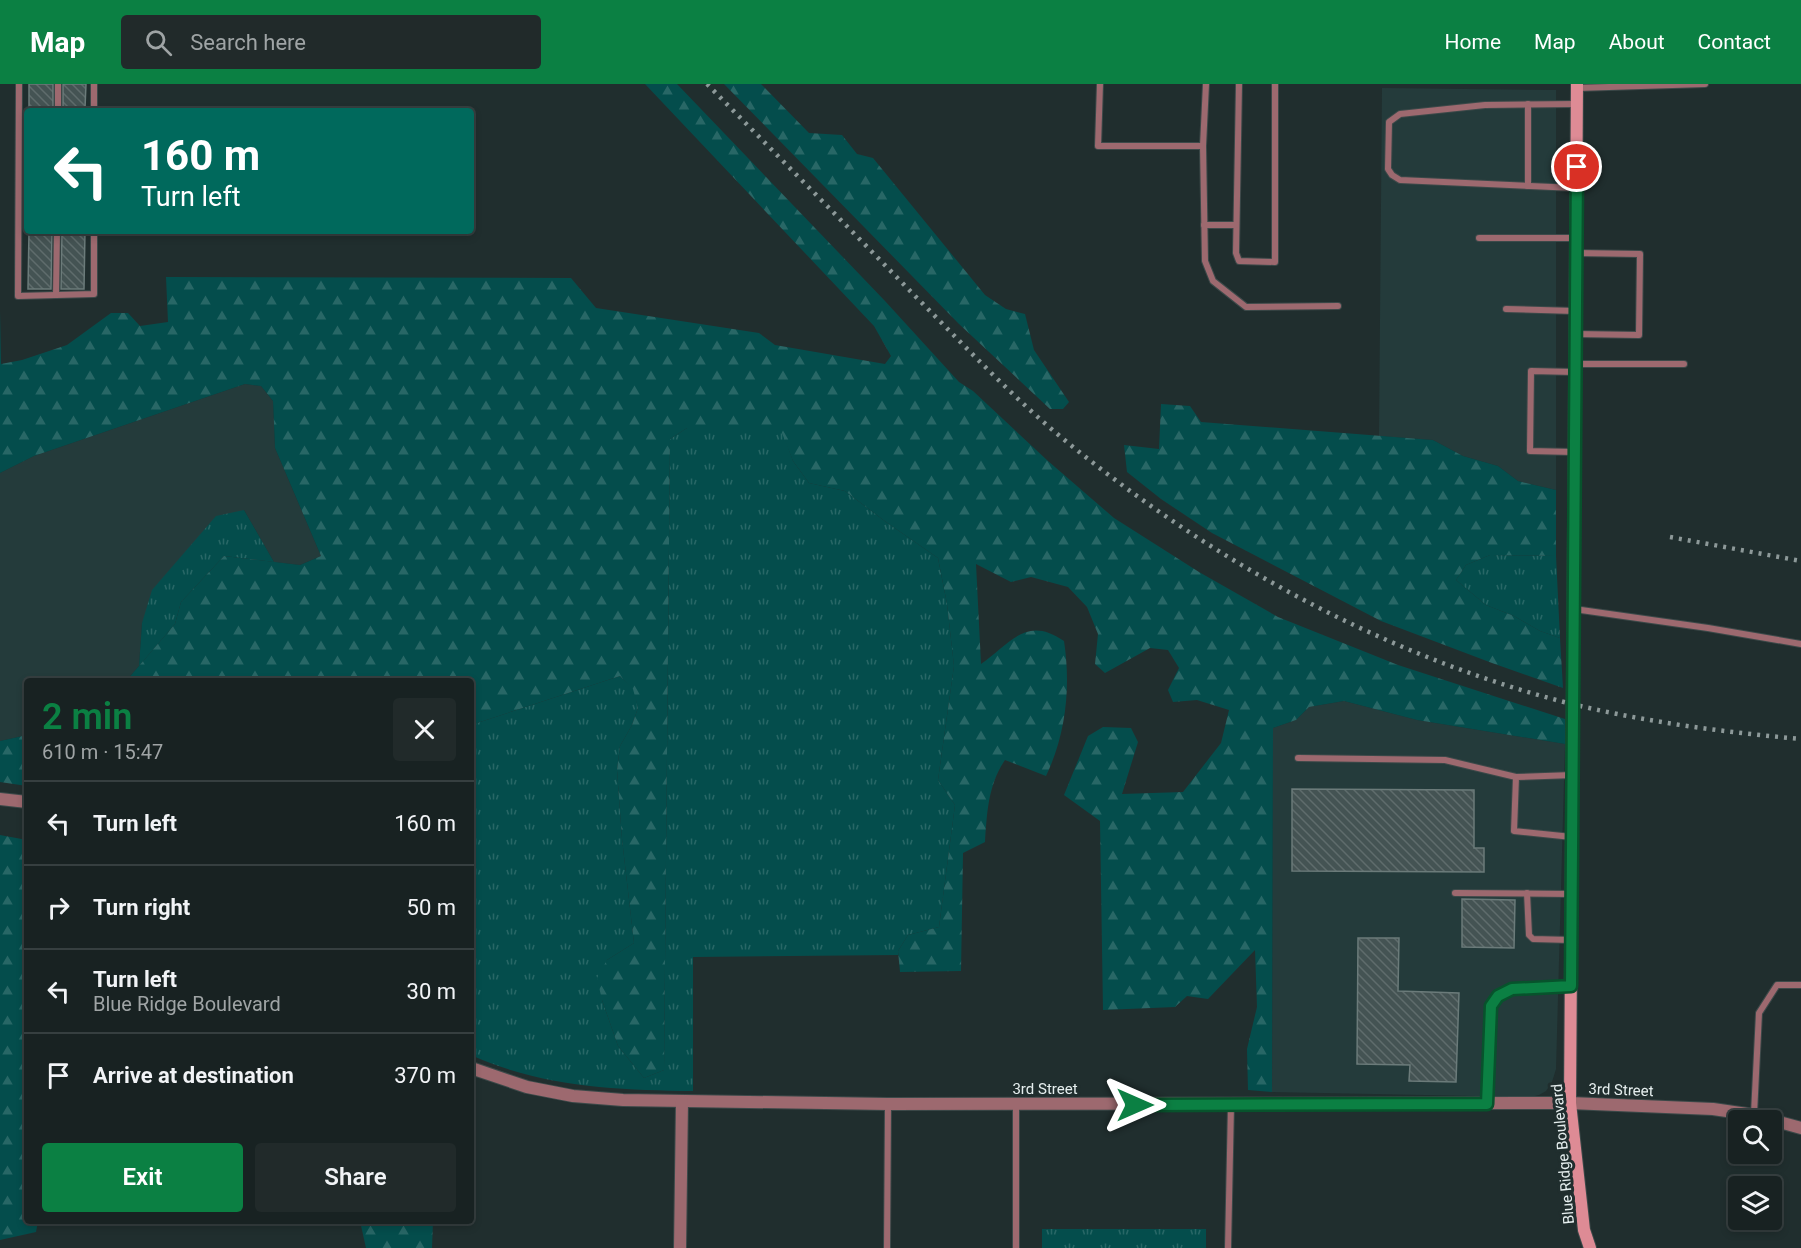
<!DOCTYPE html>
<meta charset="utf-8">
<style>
:root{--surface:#182222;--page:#212a2a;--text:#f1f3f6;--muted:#9fa4a5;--line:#363f40;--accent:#0b8043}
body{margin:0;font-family:Roboto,sans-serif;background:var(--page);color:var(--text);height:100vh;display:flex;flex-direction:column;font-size:22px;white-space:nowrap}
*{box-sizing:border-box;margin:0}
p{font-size:20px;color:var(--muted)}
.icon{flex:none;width:33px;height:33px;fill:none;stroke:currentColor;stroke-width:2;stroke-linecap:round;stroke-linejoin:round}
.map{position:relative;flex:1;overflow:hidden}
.side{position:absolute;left:24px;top:594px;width:450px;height:546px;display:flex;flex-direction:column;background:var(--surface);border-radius:6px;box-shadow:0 3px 9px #0003,0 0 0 2px var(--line)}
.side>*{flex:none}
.guide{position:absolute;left:24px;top:24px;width:450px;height:126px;border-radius:6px;box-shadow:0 3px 9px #0003,0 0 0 2px var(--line);background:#00695c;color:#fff;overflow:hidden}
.fabs{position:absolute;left:1728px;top:1026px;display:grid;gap:12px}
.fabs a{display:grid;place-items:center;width:54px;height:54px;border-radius:6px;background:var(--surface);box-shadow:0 3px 9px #0003,0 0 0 2px var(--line);font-size:30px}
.pin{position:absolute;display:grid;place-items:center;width:51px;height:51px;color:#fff;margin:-26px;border:3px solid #fff;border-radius:50%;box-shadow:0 2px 6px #0007}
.me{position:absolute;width:66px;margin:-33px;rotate:90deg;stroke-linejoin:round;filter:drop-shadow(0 0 4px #0008)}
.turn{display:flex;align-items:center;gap:21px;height:126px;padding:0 18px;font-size:27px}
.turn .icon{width:78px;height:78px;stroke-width:2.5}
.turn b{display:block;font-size:42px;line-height:51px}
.round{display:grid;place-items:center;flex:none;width:63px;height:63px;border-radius:6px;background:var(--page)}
.overview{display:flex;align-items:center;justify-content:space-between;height:102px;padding:0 18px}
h1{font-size:36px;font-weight:600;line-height:45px;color:var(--accent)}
.action{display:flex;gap:12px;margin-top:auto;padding:12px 18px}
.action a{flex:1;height:69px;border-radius:6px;background:var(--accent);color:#fff;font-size:24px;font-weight:600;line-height:69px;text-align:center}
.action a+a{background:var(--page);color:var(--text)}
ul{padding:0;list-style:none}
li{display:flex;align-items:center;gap:18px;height:84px;padding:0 18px;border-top:2px solid var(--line)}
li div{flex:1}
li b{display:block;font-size:22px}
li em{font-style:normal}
header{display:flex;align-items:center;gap:36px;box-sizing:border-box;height:84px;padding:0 30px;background:var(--accent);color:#fff}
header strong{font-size:28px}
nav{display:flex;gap:33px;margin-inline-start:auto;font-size:21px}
.search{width:420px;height:54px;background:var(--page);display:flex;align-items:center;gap:15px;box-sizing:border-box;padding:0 21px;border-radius:6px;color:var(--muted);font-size:22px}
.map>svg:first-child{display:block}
.built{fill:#243b3b}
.grass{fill:url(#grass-tufts)}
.forest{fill:url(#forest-firs)}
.building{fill:url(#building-back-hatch);stroke:#6b7b7a;stroke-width:1.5}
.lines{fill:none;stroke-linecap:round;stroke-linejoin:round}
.service-casing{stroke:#3c4949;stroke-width:8}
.minor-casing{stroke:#3c4949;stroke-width:14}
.secondary-casing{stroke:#3c4949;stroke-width:14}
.service{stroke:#9d696f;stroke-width:6}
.minor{stroke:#9d696f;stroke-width:12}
.secondary{stroke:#de8b95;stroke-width:12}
.rail{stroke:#8d9999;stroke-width:4.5;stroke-dasharray:3 6;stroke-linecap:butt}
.route-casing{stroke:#07532c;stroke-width:15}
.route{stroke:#0b8043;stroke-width:10}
.labels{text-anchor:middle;stroke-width:6;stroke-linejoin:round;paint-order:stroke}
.street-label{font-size:15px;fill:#e5eeee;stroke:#202e2e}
</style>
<header>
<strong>Map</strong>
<div class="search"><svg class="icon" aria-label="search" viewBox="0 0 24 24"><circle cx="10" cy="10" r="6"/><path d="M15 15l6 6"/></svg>Search here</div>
<nav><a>Home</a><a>Map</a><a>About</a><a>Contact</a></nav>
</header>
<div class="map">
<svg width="1801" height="1164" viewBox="0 0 1801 1164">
<defs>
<pattern id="grass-tufts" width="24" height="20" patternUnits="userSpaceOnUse" patternTransform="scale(1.5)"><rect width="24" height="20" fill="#044d4c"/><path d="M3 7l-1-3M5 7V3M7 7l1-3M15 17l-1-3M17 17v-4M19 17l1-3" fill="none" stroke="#286766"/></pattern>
<pattern id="forest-firs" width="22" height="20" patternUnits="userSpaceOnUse" patternTransform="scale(1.5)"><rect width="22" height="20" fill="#044d4c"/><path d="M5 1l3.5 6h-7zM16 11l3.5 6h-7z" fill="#286766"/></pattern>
<pattern id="building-back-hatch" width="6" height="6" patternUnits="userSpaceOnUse" patternTransform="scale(1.5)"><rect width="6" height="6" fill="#445353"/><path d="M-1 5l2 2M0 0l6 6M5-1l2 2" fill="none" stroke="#5f6c6c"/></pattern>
</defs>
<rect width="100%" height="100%" fill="#202e2e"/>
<!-- built -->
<g class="built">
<path d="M1382,4L1556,6V406L1518,397L1498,382L1463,372L1433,356L1379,352Z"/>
<path d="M245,300L261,302L273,317L275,364L321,472L300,481L274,478L244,426L142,539L139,582L126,597H27V651L0,657V389L34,372Z"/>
<path d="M1344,617L1417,636L1565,660L1556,985L1552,998L1546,1007L1539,1011L1530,1013L1272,1008L1273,644L1296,636L1309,623Z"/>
</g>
<!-- grass -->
<g class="grass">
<path d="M687,344H781L793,377L809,399L845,407L886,438L938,474L947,520L954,582L938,696L955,721L939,843L908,851L898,867V871L693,873V1007C617,1006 541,1003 471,971V641L620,592L634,605L638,624L632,641L620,662L617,686L622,755L634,859L607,876L602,916L618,962L644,994L664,986L670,355Z"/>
<path d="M244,426L274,478L224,472L181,518L175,540L139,582L142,539L152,506L216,432Z"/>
<path d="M1490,471L1556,472L1560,554L1540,547L1514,532L1486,521L1456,496L1466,481Z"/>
<rect x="1042" y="1145" width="164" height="19"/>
</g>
<!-- forest -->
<g class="forest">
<path d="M645,0H677L885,217L959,298L973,307L1048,377L1114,434L1199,488L1278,533L1398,581L1565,635V660L1417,636L1344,617L1309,623L1296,636L1273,644L1272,1008L1248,1006L1247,965L1257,923L1255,866L1208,915L1187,912L1175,923L1103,926L1100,737L1064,711L1088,652L1103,643L1131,644L1138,658L1122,710L1183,708L1221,659L1229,626L1197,616L1173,618L1168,606L1179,584L1168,566L1150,564L1105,589L1095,580L1098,550L1087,523L1068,503L1031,493L1011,498L976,480L981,580C1011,559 1026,531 1064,557C1071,603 1066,650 1046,692L1005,676C988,701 987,729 985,758L963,769L961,887L900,888L898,867L908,851L939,843L955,721L938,696L954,582L947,520L938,474L886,438L845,407L809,399L793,377L780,344H687L670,355L664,986L644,994L618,962L602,916L597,894L607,876L634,859L622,755L617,686L620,662L632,641L638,624L633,605L620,592L471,641V597H126L175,540L181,518L224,472L300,481L321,472L275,364L273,317L261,302L245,300L34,372L0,389V227L1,280L22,276L67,261L111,229H128L140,242L168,238L166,193L571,194L596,224L759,249L775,261L885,280L891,272L874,242Z"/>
<path d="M724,0H761L809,49L842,51L857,70L873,74L985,211L1006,225L1025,230L1034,266L1069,318L1063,325H1050L959,240Z"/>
<path d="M1161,320L1190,322L1201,338L1433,356L1463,372L1498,382L1518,397L1556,406V472L1490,471L1466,481L1456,496L1486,521L1514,532L1540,547L1560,554L1563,604L1492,579L1381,537L1212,449L1161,415L1127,388L1124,361L1159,365Z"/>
<path d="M27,651V702L0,698V657Z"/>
<path d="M0,751L27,756V1137H38L36,1148L0,1156Z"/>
<path d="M360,1137H433L432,1164H366Z"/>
</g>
<!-- building -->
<g class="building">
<path d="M29,0H53V24L29,25Z"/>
<path d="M63,0H86L85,24H63Z"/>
<path d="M29,147H52L51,205H28Z"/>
<path d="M62,147H85L84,205H61Z"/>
<path d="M1292,705L1474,706V764H1484V788L1292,787Z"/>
<path d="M1462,815L1515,816L1514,864L1462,863Z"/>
<path d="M1358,854H1399L1398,907L1459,909L1456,998L1409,997L1410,981L1357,980Z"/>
</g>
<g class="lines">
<defs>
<g id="service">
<path d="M19,0L18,212L94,210V147"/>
<path d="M94,0V27"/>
<path d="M1100,0L1098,62H1203"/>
<path d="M1206,0L1203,62L1205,177L1213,197L1246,223L1338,222"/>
<path d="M1239,0L1236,169L1239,177L1275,178V0"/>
<path d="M1577,4L1705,0"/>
<path d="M1528,20V102"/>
<path d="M58,27V0"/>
<path d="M1576,104L1400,96L1392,91L1388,85L1389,38L1400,30L1485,21L1577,20"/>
<path d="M1204,141H1236"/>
<path d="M1479,154H1576"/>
<path d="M56,211L57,147"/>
<path d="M1506,225L1575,227"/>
<path d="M1575,250L1639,251L1640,170L1576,169"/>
<path d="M1575,280H1684"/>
<path d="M1574,368L1530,367L1531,287L1575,288"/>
<path d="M1574,525L1708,544L1801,560"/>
<path d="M1298,674L1445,676L1516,693"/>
<path d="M1572,753L1514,747L1516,693L1573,691"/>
<path d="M1455,809L1571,810"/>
<path d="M1527,809L1529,851L1533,855L1571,856"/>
<path d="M1487,1019L1491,922C1507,897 1544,902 1571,902"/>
<path d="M1016,1020V1164"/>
<path d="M1754,1030L1759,929L1777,901H1801"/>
<path d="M887,1164L888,1020"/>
<path d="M1228,1164L1231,1021"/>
</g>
<g id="minor">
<path d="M0,715L27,718"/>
<path d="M471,984L527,1003L573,1012L623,1016L888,1020L1570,1019L1713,1025L1754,1031L1801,1044"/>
<path d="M680,1164L682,1017"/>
</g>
<path id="secondary" d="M1577,0L1570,1019L1584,1146L1590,1164"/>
</defs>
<!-- service casing -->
<use href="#service" class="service-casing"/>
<!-- minor casing -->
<use href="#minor" class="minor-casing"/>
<!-- secondary casing -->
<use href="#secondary" class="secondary-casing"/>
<!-- service -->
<use href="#service" class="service"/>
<!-- minor -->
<use href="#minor" class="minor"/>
<!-- secondary -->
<use href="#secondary" class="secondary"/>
<!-- rail -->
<g class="rail">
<path d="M707,0C777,71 846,141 915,212C965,262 1013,314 1067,358C1211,476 1379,569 1560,617C1638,637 1721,648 1801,655"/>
<path d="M1670,453L1801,477"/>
</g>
</g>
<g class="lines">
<defs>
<path id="route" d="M1135,1021L1487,1020L1491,922L1498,912L1512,905L1571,902L1577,83"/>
</defs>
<!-- route casing -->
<use href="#route" class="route-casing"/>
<!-- route -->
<use href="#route" class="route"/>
</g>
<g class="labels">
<!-- street labels -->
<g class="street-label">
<text x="1045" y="1010">3rd Street</text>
<text transform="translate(1621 1006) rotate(2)" y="5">3rd Street</text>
<text transform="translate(1563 1070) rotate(-95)" y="5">Blue Ridge Boulevard</text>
</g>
</g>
</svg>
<div class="fabs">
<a><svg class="icon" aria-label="search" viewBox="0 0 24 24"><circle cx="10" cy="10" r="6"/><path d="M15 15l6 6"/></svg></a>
<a><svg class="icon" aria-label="layers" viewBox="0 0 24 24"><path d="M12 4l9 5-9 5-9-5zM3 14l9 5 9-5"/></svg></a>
</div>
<div class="pin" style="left:1577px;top:83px;background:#d93025"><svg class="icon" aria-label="arrive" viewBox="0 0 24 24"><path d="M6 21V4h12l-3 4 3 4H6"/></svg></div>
<svg class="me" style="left:1135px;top:1021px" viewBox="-20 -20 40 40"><path d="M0-17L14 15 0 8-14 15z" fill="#0b8043" stroke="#fff" stroke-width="4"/></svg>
<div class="guide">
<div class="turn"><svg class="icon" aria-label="left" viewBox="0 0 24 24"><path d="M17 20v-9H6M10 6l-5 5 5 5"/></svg><div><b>160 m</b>Turn left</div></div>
</div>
<section class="side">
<div class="overview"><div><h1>2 min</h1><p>610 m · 15:47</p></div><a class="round"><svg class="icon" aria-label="close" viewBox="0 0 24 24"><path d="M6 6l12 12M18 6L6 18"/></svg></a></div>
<ul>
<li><svg class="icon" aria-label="left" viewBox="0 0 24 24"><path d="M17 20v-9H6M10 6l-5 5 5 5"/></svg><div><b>Turn left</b></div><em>160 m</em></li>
<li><svg class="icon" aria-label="right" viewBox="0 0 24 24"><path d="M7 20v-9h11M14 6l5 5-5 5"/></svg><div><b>Turn right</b></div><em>50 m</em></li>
<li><svg class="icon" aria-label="left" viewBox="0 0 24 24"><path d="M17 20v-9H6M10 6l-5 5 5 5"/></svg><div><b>Turn left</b><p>Blue Ridge Boulevard</p></div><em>30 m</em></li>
<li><svg class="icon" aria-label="arrive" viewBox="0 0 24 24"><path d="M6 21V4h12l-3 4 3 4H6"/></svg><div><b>Arrive at destination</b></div><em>370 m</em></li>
</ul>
<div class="action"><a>Exit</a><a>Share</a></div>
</section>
</div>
